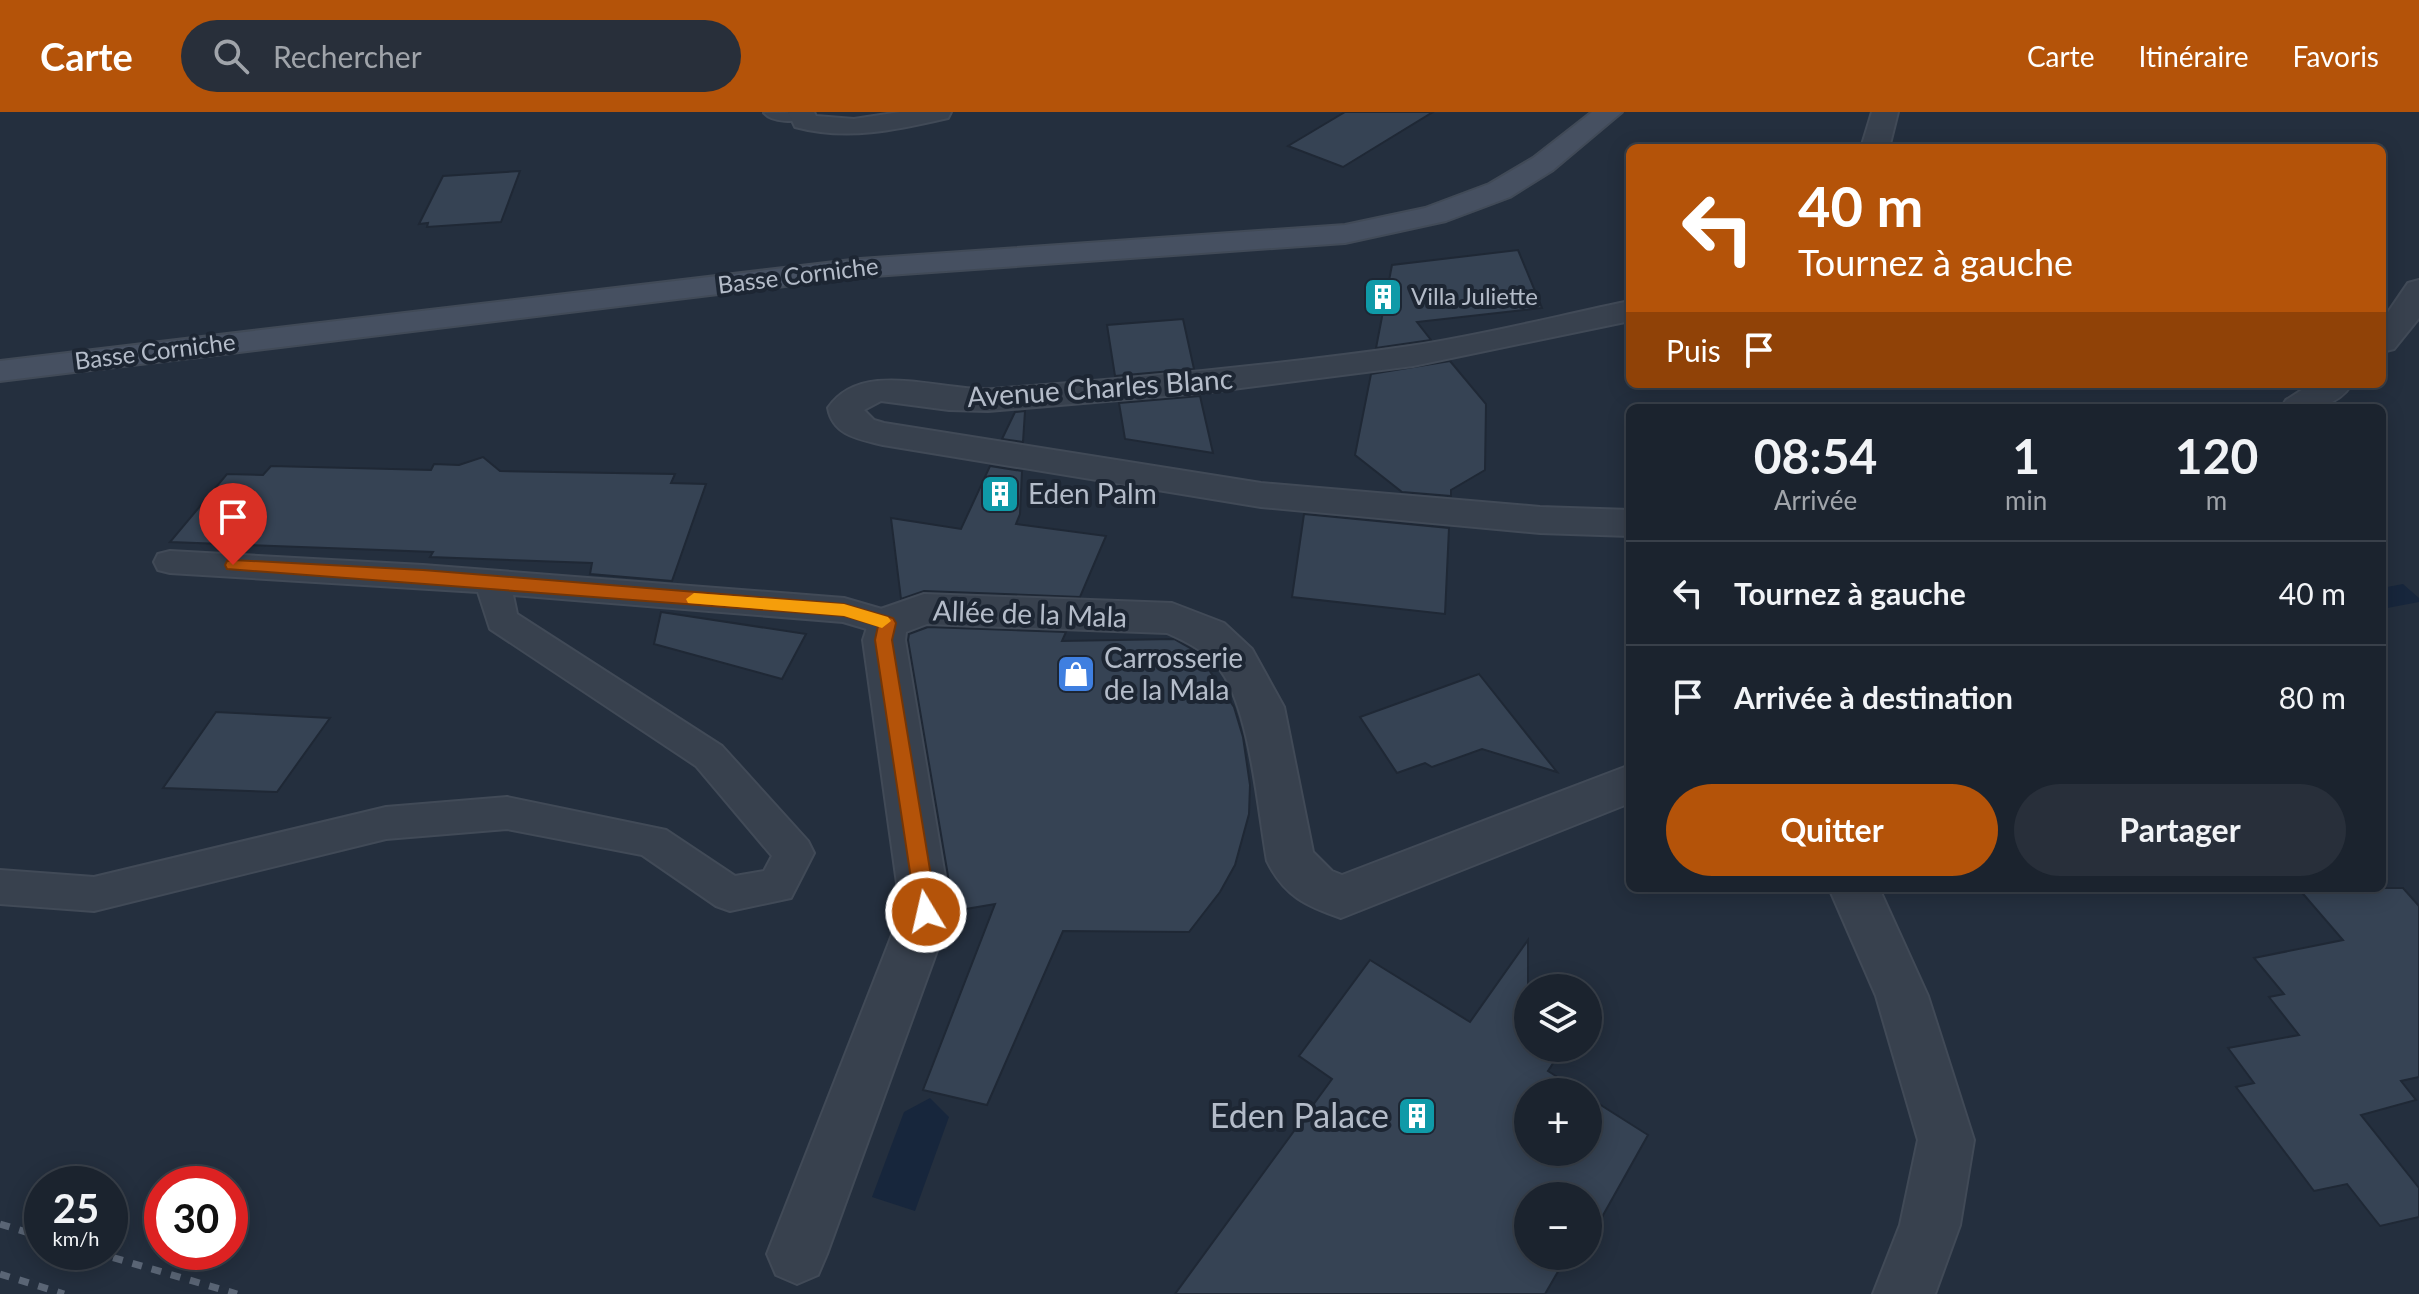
<!DOCTYPE html>
<html lang="fr">
<meta charset="utf-8">
<style>
:root{--surface:#1b232e;--page:#282f3a;--text:#f1f3f6;--muted:#a0a4aa;--line:#39404a;--accent:#b45309}
body{margin:0;font-family:Lato,sans-serif;background:var(--page);color:var(--text);height:100vh;display:flex;flex-direction:column;font-size:30px;white-space:nowrap}
*{box-sizing:border-box;margin:0}
p{font-size:26px;color:var(--muted)}
.icon{flex:none;width:44px;height:44px;fill:none;stroke:currentColor;stroke-width:2;stroke-linecap:round;stroke-linejoin:round}
.map{position:relative;flex:1;overflow:hidden}
.panel{position:absolute;left:1626px;top:292px;width:760px;height:488px;display:flex;flex-direction:column;background:var(--surface);border-radius:12px;box-shadow:0 4px 20px #0003,0 0 0 2px var(--line)}
.panel>*{flex:none}
.top-card{position:absolute;left:1626px;top:32px;width:760px;height:244px;border-radius:12px;box-shadow:0 4px 20px #0003,0 0 0 2px var(--line);background:#b45309;color:#fff;overflow:hidden}
.buttons{position:absolute;left:1514px;top:862px;display:grid;gap:16px}
.buttons a{display:grid;place-items:center;width:88px;height:88px;border-radius:50%;background:var(--surface);box-shadow:0 4px 20px #0003,0 0 0 2px var(--line);font-size:40px}
.speed{position:absolute;left:24px;top:1054px;display:flex;gap:16px;font-size:40px;font-weight:700;text-align:center}
.speed>*{display:grid;place-content:center;width:104px;height:104px;border-radius:50%;background:var(--surface);box-shadow:0 4px 20px #0003,0 0 0 2px var(--line);line-height:1}
.speed small{font-size:20px;font-weight:400}
.speed .limit{border:12px solid #d22;background:#fff;color:#111}
.pin{position:absolute;display:grid;place-items:center;width:68px;height:68px;color:#fff;margin:-82px -34px;border-radius:50% 50% 50% 0;rotate:-45deg;box-shadow:0 0 8px #0007}
.pin .icon{rotate:45deg}
.me{position:absolute;width:88px;margin:-44px;rotate:351deg;stroke-linejoin:round;filter:drop-shadow(0 0 6px #0008)}
.turn{display:flex;align-items:center;gap:28px;height:168px;padding:0 40px;font-size:36px}
.turn .icon{width:104px;height:104px;stroke-width:2.5}
.turn b{display:block;font-size:56px;line-height:68px}
.then{display:flex;align-items:center;height:76px;padding:0 40px;background:#0003;gap:16px;font-size:30px}
.eta{display:flex;justify-content:space-evenly;align-items:center;height:136px;text-align:center}
.eta b{font-size:48px;font-weight:700;line-height:56px}
.action{display:flex;gap:16px;margin-top:auto;padding:16px 40px}
.action a{flex:1;height:92px;border-radius:48px;background:var(--accent);color:#fff;font-size:32px;font-weight:700;line-height:92px;text-align:center}
.action a+a{background:var(--page);color:var(--text)}
ul{padding:0;list-style:none}
li{display:flex;align-items:center;gap:24px;height:104px;padding:0 40px;border-top:2px solid var(--line)}
li div{flex:1}
li b{display:block;font-size:30px}
li em{font-style:normal}
header{display:flex;align-items:center;gap:48px;box-sizing:border-box;height:112px;padding:0 40px;background:var(--accent);color:#fff}
header strong{font-size:38px}
nav{display:flex;gap:44px;margin-inline-start:auto;font-size:28px}
.search{width:560px;height:72px;background:var(--page);display:flex;align-items:center;gap:20px;box-sizing:border-box;padding:0 28px;border-radius:44px;color:var(--muted);font-size:30px}
.map>svg:first-child{display:block}
.water{fill:#17263c}
.building{fill:#364354;stroke:#1f2835;stroke-width:2}
.lines{fill:none;stroke-linecap:round;stroke-linejoin:round}
.service-casing{stroke:#414a57;stroke-width:4}
.minor-casing{stroke:#414a57;stroke-width:4}
.tertiary-casing{stroke:#414a57;stroke-width:4}
.secondary-casing{stroke:#414a57;stroke-width:4}
.service{fill:#38414e;fill-rule:evenodd}
.minor{fill:#38414e;fill-rule:evenodd}
.tertiary{fill:#38414e;fill-rule:evenodd}
.secondary{fill:#465061;fill-rule:evenodd}
.rail{stroke:#5a6575;stroke-width:7;stroke-dasharray:10 10;stroke-linecap:butt}
.route{fill:#b45309;stroke:#753606;stroke-width:2}
.slow{fill:#f59e0b}
.labels{text-anchor:middle;stroke-width:8;stroke-linejoin:round;paint-order:stroke}
.far-street-label{font-size:24px;fill:#b4bcc9;stroke:#1d2633}
.far-poi-label{font-size:24px;fill:#b4bcc9;stroke:#1d2633;text-anchor:start}
.street-label{font-size:28px;fill:#b4bcc9;stroke:#1d2633}
.poi-label{font-size:28px;fill:#b4bcc9;stroke:#1d2633;text-anchor:start}
.near-poi-label{font-size:34px;fill:#b4bcc9;stroke:#1d2633;text-anchor:end}
</style>
<header>
<strong>Carte</strong>
<div class="search"><svg class="icon" aria-label="search" viewBox="0 0 24 24"><circle cx="10" cy="10" r="6"/><path d="M15 15l6 6"/></svg>Rechercher</div>
<nav><a>Carte</a><a>Itinéraire</a><a>Favoris</a></nav>
</header>
<div class="map">
<svg width="2419" height="1182" viewBox="0 0 2419 1182">
<rect width="100%" height="100%" fill="#242f3e"/>
<!-- water -->
<g class="water">
<path d="M2403,472L2419,486V490L2382,497V476Z"/>
<path d="M930,986L949,1005L915,1099L872,1085L904,1000Z"/>
</g>
<!-- building -->
<g class="building">
<path d="M1345,0H1433L1343,55L1288,34Z"/>
<path d="M520,59L501,110L427,115L428,111L419,112L443,64Z"/>
<path d="M1518,138L1542,196L1417,210L1431,228L1376,236L1392,153Z"/>
<path d="M1183,207L1194,257L1115,264L1107,213Z"/>
<path d="M1450,249L1486,292L1485,358L1451,378V384L1402,380L1355,343L1371,262Z"/>
<path d="M1200,284L1213,341L1125,327L1119,291Z"/>
<path d="M1025,299L1023,330L1002,327L1015,300Z"/>
<path d="M483,345L500,359L675,362L671,371L706,372L672,469L590,462L592,451L430,445L433,440L170,430L227,362L263,363L271,354L431,358L434,352L459,353Z"/>
<path d="M990,354L1022,359L1020,402L1016,412L1106,424L1080,485L924,479L901,487L891,406L961,417Z"/>
<path d="M1304,402L1449,416L1445,502L1292,485Z"/>
<path d="M661,500L806,522L782,567L654,532Z"/>
<path d="M928,515L1066,520L1062,529L1174,527L1181,531L1197,540L1234,595L1243,625L1250,673L1249,702L1235,753L1220,780L1189,820L1063,819L987,993L923,978L995,792L954,799L908,528L909,522Z"/>
<path d="M1479,562L1557,660L1482,637L1432,655L1425,651L1397,661L1360,605Z"/>
<path d="M216,600L330,606L277,680L163,676Z"/>
<path d="M2298,776H2403L2419,794V965L2401,969L2416,988L2361,1003L2419,1076V1105L2380,1114L2347,1072L2314,1079L2236,975L2254,971L2228,936L2299,923L2269,885L2284,882L2254,846L2343,828Z"/>
<path d="M1528,828V936H1563L1548,959L1581,980H1528V1040H1588V985L1648,1023L1602,1105L1593,1099L1588,1107V1084H1528V1144H1567L1545,1182H1175L1332,967L1299,944L1370,848L1470,910Z"/>
</g>
<g class="lines">
<defs>
<g id="service">
<path d="M810,0L808,7C795,10 773,11 764,1Z"/>
<path d="M170,439L423,453L844,486L899,502L904,511L899,520L887,523L843,510L513,483L517,502L722,634L808,729L814,741L791,786L730,799L716,794L642,743L507,717L386,727L94,799L0,792V758L94,765L386,695L507,685L666,718L735,764L764,759L772,744L696,654L490,517L478,480L170,461L158,458L154,450L158,442Z"/>
</g>
<g id="minor">
<path d="M1872,0H1898L1889,36H1861Z"/>
<path d="M2419,168V206L2394,237L2382,240V209L2408,171Z"/>
<path d="M1630,189V209L1413,254L1201,281L988,299L949,298L881,289L864,298L874,308L884,311L1261,371L1540,395L1630,398V424L1540,421L1261,395L883,333C859,327 833,324 828,296C863,245 943,281 994,277C1133,266 1272,254 1410,234C1484,223 1557,204 1630,189Z"/>
<path d="M2311,272H2352C2335,298 2310,296 2281,296L2286,288Z"/>
<path d="M924,482L1172,491L1224,511L1252,537L1284,595L1313,740L1332,759L1342,763L1630,653V691L1341,806C1306,794 1284,784 1267,749C1258,698 1250,599 1221,559C1208,540 1187,530 1167,521L927,512L906,520L905,528L951,800L827,1142L818,1163L797,1172L776,1163L767,1142L901,800L863,528L872,500Z"/>
<path d="M1829,776H1879L1928,884L1974,1028L1960,1113L1935,1182H1873L1900,1113L1918,1028L1876,884Z"/>
</g>
<path id="tertiary" d="M788,0H814L816,4L854,7L900,0H951L948,6C896,18 847,29 795,15Z"/>
<path id="secondary" d="M1592,0H1622L1553,58L1510,85L1446,109L1345,131L860,165L0,269V249L860,147L1345,113L1425,96L1489,72L1533,46Z"/>
</defs>
<!-- service casing -->
<use href="#service" class="service-casing"/>
<!-- minor casing -->
<use href="#minor" class="minor-casing"/>
<!-- tertiary casing -->
<use href="#tertiary" class="tertiary-casing"/>
<!-- secondary casing -->
<use href="#secondary" class="secondary-casing"/>
<!-- service -->
<use href="#service" class="service"/>
<!-- minor -->
<use href="#minor" class="minor"/>
<!-- tertiary -->
<use href="#tertiary" class="tertiary"/>
<!-- secondary -->
<use href="#secondary" class="secondary"/>
<!-- rail -->
<g class="rail">
<path d="M0,1112L42,1125"/>
<path d="M94,1140L237,1182"/>
<path d="M0,1162L64,1182"/>
</g>
</g>
<!-- route -->
<path class="route" d="M233,448L423,458L844,492L893,506L896,511L892,528L937,800L934,806L926,809L919,806L916,800L875,528L878,514L844,504L227,457L225,453L227,449Z"/>
<!-- slow -->
<path class="slow" d="M694,481L844,492L888,505L891,509L882,516L844,504L688,491L686,487Z"/>
<!-- icons -->
<defs>
<symbol id="building-square" viewBox="-11 -11 22 22"><rect x="-9" y="-9" width="18" height="18" rx="4" fill="#0f9aa8" stroke="#1d2633"/><path d="M-4-6H4V6H1V3H-1V6H-4ZM-2.5-4.3h1.7v1.8h-1.7ZM.8-4.3h1.7v1.8H.8ZM-2.5-1h1.7V.8h-1.7ZM.8-1h1.7V.8H.8Z" fill="#fff"/></symbol>
<symbol id="shop-square" viewBox="-11 -11 22 22"><rect x="-9" y="-9" width="18" height="18" rx="4" fill="#3f7fe0" stroke="#1d2633"/><path d="M-5-2.5h2.3a2.7 3.5 0 0 1 5.4 0H5L5.5 6h-11ZM-1.5-2.5h3a1.5 2.3 0 0 0-3 0Z" fill="#fff"/></symbol>
</defs>
<g fill-rule="evenodd">
<use href="#building-square" x="1361" y="163" width="44" height="44"/>
<use href="#building-square" x="978" y="360" width="44" height="44"/>
<use href="#shop-square" x="1054" y="540" width="44" height="44"/>
<use href="#building-square" x="1395" y="982" width="44" height="44"/>
</g>
<g class="labels">
<!-- far-street labels -->
<g class="far-street-label">
<text transform="translate(798 164) rotate(-7)" y="8">Basse Corniche</text>
<text transform="translate(155 240) rotate(-7)" y="8">Basse Corniche</text>
</g>
<!-- far-poi labels -->
<g class="far-poi-label">
<text x="1411" y="193">Villa Juliette</text>
</g>
<!-- street labels -->
<g class="street-label">
<text transform="translate(1100 276) rotate(-4)" y="10">Avenue Charles Blanc</text>
<text transform="translate(1030 502) rotate(2)" y="10">Allée de la Mala</text>
</g>
<!-- poi labels -->
<g class="poi-label">
<text x="1028" y="392">Eden Palm</text>
<text x="1104" y="556">Carrosserie<tspan x="1104" dy="32">de la Mala</tspan></text>
</g>
<!-- near-poi labels -->
<g class="near-poi-label">
<text x="1389" y="1016">Eden Palace</text>
</g>
</g>
</svg>
<div class="buttons">
<a><svg class="icon" aria-label="layers" viewBox="0 0 24 24"><path d="M12 4l9 5-9 5-9-5zM3 14l9 5 9-5"/></svg></a>
<a>+</a>
<a>−</a>
</div>
<div class="speed"><div>25<small>km/h</small></div><div class="limit">30</div></div>
<div class="pin" style="left:233px;top:453px;background:#d93025"><svg class="icon" aria-label="arrive" viewBox="0 0 24 24"><path d="M6 21V4h12l-3 4 3 4H6"/></svg></div>
<svg class="me" style="left:926px;top:800px" viewBox="-20 -20 40 40"><circle r="17" fill="#b45309" stroke="#fff" stroke-width="3"/><path d="M0-11L8 9 0 5-8 9z" fill="#fff"/></svg>
<div class="top-card">
<div class="turn"><svg class="icon" aria-label="left" viewBox="0 0 24 24"><path d="M17 20v-9H6M10 6l-5 5 5 5"/></svg><div><b>40 m</b>Tournez à gauche</div></div>
<div class="then">Puis<svg class="icon" aria-label="arrive" viewBox="0 0 24 24"><path d="M6 21V4h12l-3 4 3 4H6"/></svg></div>
</div>
<section class="panel">
<div class="eta">
<div><b>08:54</b><p>Arrivée</p></div>
<div><b>1</b><p>min</p></div>
<div><b>120</b><p>m</p></div>
</div>
<ul>
<li><svg class="icon" aria-label="left" viewBox="0 0 24 24"><path d="M17 20v-9H6M10 6l-5 5 5 5"/></svg><div><b>Tournez à gauche</b></div><em>40 m</em></li>
<li><svg class="icon" aria-label="arrive" viewBox="0 0 24 24"><path d="M6 21V4h12l-3 4 3 4H6"/></svg><div><b>Arrivée à destination</b></div><em>80 m</em></li>
</ul>
<div class="action"><a>Quitter</a><a>Partager</a></div>
</section>
</div>
